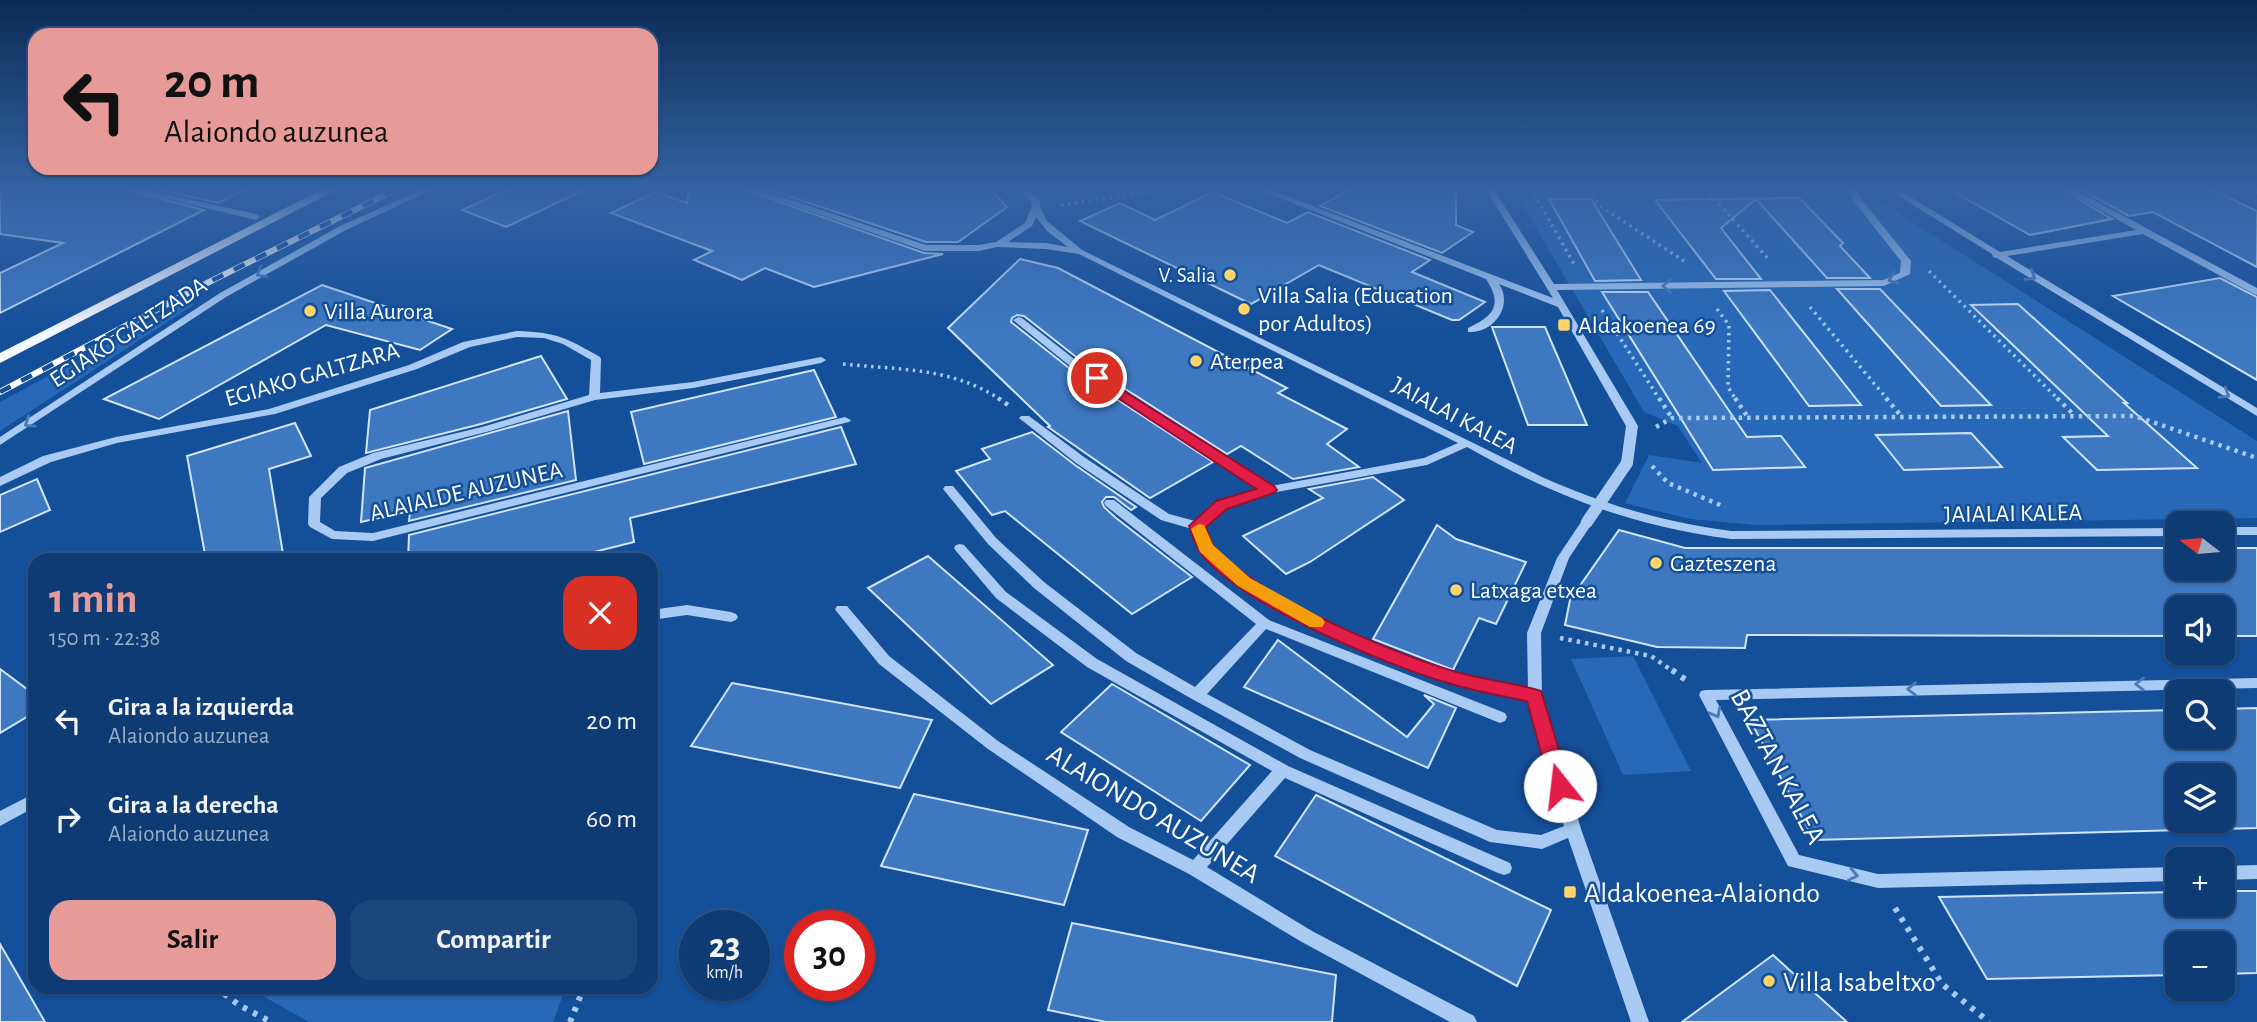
<!DOCTYPE html>
<html lang="es">
<meta charset="utf-8">
<style>
:root{--surface:#0f3b74;--page:#1d467c;--text:#f1f3f6;--muted:#9badc5;--line:#2f5586;--accent:#e69b98}
body{margin:0;font-family:"Alegreya Sans",sans-serif;background:var(--page);color:var(--text);height:100vh;display:flex;flex-direction:column;font-size:26px;white-space:nowrap}
*{box-sizing:border-box;margin:0}
p{font-size:23px;color:var(--muted)}
.icon{flex:none;width:38px;height:38px;fill:none;stroke:currentColor;stroke-width:2;stroke-linecap:round;stroke-linejoin:round}
.map{position:relative;flex:1;overflow:hidden}
.sheet{position:absolute;left:28px;top:553px;width:630px;height:441px;display:flex;flex-direction:column;background:var(--surface);border-radius:21px;box-shadow:0 2px 5px #0004,0 0 0 2px var(--line)}
.sheet>*{flex:none}
.banner{position:absolute;left:28px;top:28px;width:630px;height:147px;border-radius:21px;box-shadow:0 2px 5px #0004,0 0 0 2px var(--line);background:#e69b98;color:#111;overflow:hidden}
.needle{width:46px;rotate:286deg}
.controls{position:absolute;left:2165px;top:511px;display:grid;gap:14px}
.controls a{display:grid;place-items:center;width:70px;height:70px;border-radius:14px;background:var(--surface);box-shadow:0 2px 5px #0004,0 0 0 2px var(--line);font-size:35px}
.speed{position:absolute;left:679px;top:910px;display:flex;gap:14px;font-size:35px;font-weight:700;text-align:center}
.speed>*{display:grid;place-content:center;width:91px;height:91px;border-radius:50%;background:var(--surface);box-shadow:0 2px 5px #0004,0 0 0 2px var(--line);line-height:1}
.speed small{font-size:18px;font-weight:400}
.speed .limit{border:10px solid #d22;background:#fff;color:#111}
.pin{position:absolute;display:grid;place-items:center;width:60px;height:60px;color:#fff;margin:-30px;border:4px solid #fff;border-radius:50%;box-shadow:0 2px 7px #0007}
.me{position:absolute;width:77px;margin:-38px;rotate:344deg;stroke-linejoin:round;filter:drop-shadow(0 0 5px #0008)}
.turn{display:flex;align-items:center;gap:24px;height:147px;padding:0 21px;font-size:32px}
.turn .icon{width:91px;height:91px;stroke-width:2.5}
.turn b{display:block;font-size:49px;line-height:60px}
.round{display:grid;place-items:center;flex:none;width:74px;height:74px;border-radius:21px;background:var(--page)}
.headline{display:flex;align-items:center;justify-content:space-between;height:119px;padding:0 21px}
h1{font-size:42px;font-weight:700;line-height:52px;color:var(--accent)}
.action{display:flex;gap:14px;margin-top:auto;padding:14px 21px}
.action a{flex:1;height:80px;border-radius:21px;background:var(--accent);color:#111;font-size:28px;font-weight:700;line-height:80px;text-align:center}
.action a+a{background:var(--page);color:var(--text)}
ul{padding:0;list-style:none}
li{display:flex;align-items:center;gap:21px;height:98px;padding:0 21px}
li div{flex:1}
li b{display:block;font-size:26px}
li em{font-style:normal}
.map>svg:first-child{display:block}
.green{fill:#2769b8}
.building{fill:#3d78c1;stroke:#d0e5fd;stroke-width:2;fill-rule:evenodd}
.lines{fill:none;stroke-linecap:round;stroke-linejoin:round}
.path-far2{stroke:#a8caf3;stroke-width:3.5;stroke-dasharray:2.5 4.5;stroke-linecap:butt}
.path-far1{stroke:#a8caf3;stroke-width:4.5;stroke-dasharray:3.5 5;stroke-linecap:butt}
.path{stroke:#a8caf3;stroke-width:6;stroke-dasharray:4.5 7;stroke-linecap:butt}
.minor{fill:#a8caf3;fill-rule:evenodd}
.major{fill:#f4f8ff;fill-rule:evenodd}
.rail-casing{stroke:#fff;stroke-width:6}
.rail{stroke:#144f9a;stroke-width:4.5;stroke-dasharray:12;stroke-linecap:butt}
.minor-bridge{stroke:#a8caf3;stroke-width:12}
.oneway{stroke:#487ab9}
.route{fill:#e11d48;stroke:#92132f;stroke-width:2}
.slow{fill:#f59e0b}
.poi-dot{fill:#ffd46a;stroke:#144f9a;stroke-width:2.5}
.labels{text-anchor:middle;stroke-width:5;stroke-linejoin:round;paint-order:stroke}
.far-poi-label{font-size:21px;fill:#fff;stroke:#144f9a;text-anchor:end}
.poi-label{font-size:24px;fill:#fff;stroke:#144f9a;text-anchor:start}
.street-label{font-size:24px;fill:#fff;stroke:#144f9a}
.near-street-label{font-size:28px;fill:#fff;stroke:#144f9a}
.near-poi-label{font-size:28px;fill:#fff;stroke:#144f9a;text-anchor:start}
</style>
<div class="map">
<svg width="2257" height="1022" viewBox="0 0 2257 1022">
<rect width="100%" height="100%" fill="#144f9a"/>
<!-- green -->
<g class="green">
<path d="M1767,188L1862,190L2257,441V518L1755,525L1690,519L1625,503L1649,455L1702,463L1678,426L1644,412L1515,192Z"/>
<path d="M186,302L195,304L0,431V402Z"/>
<path d="M1633,656L1691,771L1623,775L1571,659Z"/>
<path d="M247,987H566L553,1022H309Z"/>
</g>
<!-- building -->
<g class="building">
<path d="M0,188H119L204,210L0,313V273L63,243L0,234Z"/>
<path d="M150,188H248L218,203Z"/>
<path d="M511,188H588L506,227L462,210Z"/>
<path d="M689,188H740L924,253L943,254L814,287L765,268L742,280L694,260L712,251L611,213L655,192L687,203Z"/>
<path d="M764,188H990L1007,207L958,242H926Z"/>
<path d="M1352,188H1456V225L1473,232L1442,253L1320,206Z"/>
<path d="M1947,188H2060L2112,219L2030,235Z"/>
<path d="M2078,188H2209L2257,211V267L2153,212L2129,216Z"/>
<path d="M1213,192L1287,223L1308,212L1430,260L1412,272L1485,302L1459,320H1452L1319,265L1251,304L1080,221L1120,203L1155,220Z"/>
<path d="M1799,198L1843,243L1840,246L1870,278H1827L1756,199L1721,228L1761,279H1716L1655,200Z"/>
<path d="M1549,199H1591L1641,280L1595,281Z"/>
<path d="M1020,259L1058,268L1287,388L1278,393L1347,429L1327,444L1359,467L1293,479L1241,446L1227,454L1080,360L1024,316L1017,315L1012,318L1011,322L1069,368L1213,462L1150,498L1048,427L1050,426L948,328Z"/>
<path d="M2220,278L2257,297V380L2113,296Z"/>
<path d="M322,285L452,329L420,350L326,325L159,419L104,399Z"/>
<path d="M1837,289H1880L1991,405L1941,406Z"/>
<path d="M1770,290L1861,405L1809,406L1724,291Z"/>
<path d="M1602,292H1648L1747,437L1781,436L1805,467L1713,470Z"/>
<path d="M2018,304L2127,403H2124L2197,468L2097,470L2063,437L2108,436L1971,305Z"/>
<path d="M1492,327H1545L1587,425H1528Z"/>
<path d="M541,356L567,399L481,424L366,453L370,410Z"/>
<path d="M814,370L836,417L644,464L631,412Z"/>
<path d="M568,411L576,480L409,521L410,511L361,522L365,468Z"/>
<path d="M295,423L311,456L269,469L284,560H206L187,456Z"/>
<path d="M841,427L856,464L630,518L634,542L562,560H408L409,535Z"/>
<path d="M1032,432L1075,465L1136,507L1131,510L1114,497H1106L1102,502L1104,507L1116,518L1192,577L1132,614L1005,511L992,515L956,471L990,459L982,449Z"/>
<path d="M1971,433L2002,467L1904,470L1876,435Z"/>
<path d="M1373,477L1404,500L1310,562L1286,574L1243,536L1323,498L1309,489Z"/>
<path d="M37,479L50,510L0,532V495Z"/>
<path d="M1437,525L1456,539L1526,562L1496,624L1479,618L1453,670L1373,639Z"/>
<path d="M1619,530L1685,548H2177V569H2222V548H2257V636H2222V607H2177V636L1747,635L1745,648L1657,647L1565,625L1570,600Z"/>
<path d="M928,556L1053,665L991,704L868,588Z"/>
<path d="M1278,640L1407,737L1434,704L1424,695L1456,708L1428,768L1244,687Z"/>
<path d="M0,669L35,695V712L0,733Z"/>
<path d="M732,683L932,720L900,788L691,746Z"/>
<path d="M1112,684L1250,765L1201,821L1061,732Z"/>
<path d="M2257,708V828L1814,840L1750,720L2177,710V737H2222V709ZM2177,775H2222V821H2177Z"/>
<path d="M914,794L1088,830L1064,905L881,866Z"/>
<path d="M1316,795L1551,910L1517,986L1275,856Z"/>
<path d="M2222,891H2257V973L2222,974V943H2177V975L1987,979L1939,897L2177,892V905H2222Z"/>
<path d="M1072,923L1336,975L1332,1022H1106L1048,1010Z"/>
<path d="M0,944L45,1022H0Z"/>
<path d="M1773,955L1847,1022H1682Z"/>
</g>
<g class="lines">
<!-- path-far2 -->
<g class="path-far2">
<path d="M1531,188L1574,264"/>
<path d="M1705,188L1770,261"/>
<path d="M1518,189L1717,188"/>
<path d="M1588,189L1600,206L1684,261"/>
<path d="M1061,205L1177,188"/>
<path d="M1929,271L2059,400"/>
<path d="M1810,307L1888,400"/>
<path d="M1717,309L1729,325L1728,387L1736,400"/>
<path d="M1602,310L1660,400"/>
<path d="M843,364C900,370 952,367 1001,400"/>
</g>
<!-- path-far1 -->
<g class="path-far1">
<path d="M998,398L1008,405"/>
<path d="M1659,398L1672,418"/>
<path d="M1735,398L1747,416"/>
<path d="M1886,398L1901,416"/>
<path d="M2057,398L2074,415"/>
<path d="M1656,427L1672,418L2135,416L2257,458"/>
<path d="M1652,466L1668,483L1725,507"/>
<path d="M1560,638L1651,656L1674,672"/>
</g>
<!-- path -->
<g class="path">
<path d="M1672,670L1686,680"/>
<path d="M1895,908L1942,984L1989,1022"/>
<path d="M215,987L239,1005L271,1022"/>
<path d="M570,1022L584,987"/>
</g>
<!-- minor -->
<g class="minor">
<path d="M122,188H138L256,214L260,217L256,220Z"/>
<path d="M425,188H436L346,230L226,297L0,445V437L220,293L340,226Z"/>
<path d="M743,188H756L926,245H979L996,242L1025,223L1032,206L1031,201L1017,188H1026L1039,200L1041,209L1047,221L1082,250L1542,477C1605,505 1663,522 1731,531L2177,528V536L1731,539C1632,526 1553,496 1467,447L1427,465L1271,493L1226,508L1204,527L1212,547L1234,567L1261,586L1326,623L1428,665L1462,676L1528,689L1527,633L1557,558L1583,519H1591L1593,522L1569,558L1541,633L1542,696L1581,829L1649,1022H1631L1568,838L1542,849L1490,842L1300,758L1192,699L1126,661L1034,588L988,544L943,489L945,486H953L996,538L1044,582L1136,653L1195,687L1256,624L1106,506L1104,503L1106,500H1114L1269,620L1505,713L1507,717L1505,721L1500,723L1495,721L1266,629L1207,694L1310,750L1497,830L1541,835L1564,826L1529,700C1503,695 1476,691 1451,683C1381,663 1250,609 1203,553C1198,546 1195,537 1192,529L1161,520L1076,463L1019,418L1021,416H1029L1084,457L1169,514L1195,521L1218,502L1259,489L1070,366L1013,320L1018,317L1022,318L1078,362L1271,486L1424,458L1458,443L1079,254L1046,249L997,247L979,251H925ZM1036,217L1047,231L1068,247L1046,243L1008,242L1032,226Z"/>
<path d="M1254,188H1266L1553,298L1485,188H1493L1554,284L1883,280L1900,273L1901,261L1855,203L1847,188H1855L1862,200L1911,261L1910,274L1884,286L1557,290L1638,426L1633,463L1627,467L1621,463L1626,426L1558,307L1499,284C1514,306 1493,334 1468,332V328C1494,316 1503,305 1486,279Z"/>
<path d="M1886,188H1896L2000,252L2136,230L2062,188H2072L2257,288V295L2254,294L2143,234L2007,256L2257,408V416L1997,258L1993,257L1992,254Z"/>
<path d="M2246,188H2257V194Z"/>
<path d="M517,331C556,332 567,338 600,357L601,359L600,393L693,382L821,357L826,360L821,363L693,388L595,400L490,431L381,459L347,473L321,498L320,522L335,531L373,533L845,417L851,420L849,422L373,541L332,539L310,527L308,524L309,497L339,467L373,453L482,427L589,395L591,360L563,344L544,338L517,337L470,347L417,369L275,414L117,443L51,462L0,486V477L43,456L116,437L269,409L409,365L463,342Z"/>
<rect x="2222" y="527" width="35" height="8"/>
<path d="M960,544L964,545L1006,592L1097,659L1288,766L1510,863L1512,868L1510,873L1504,875L1498,873L1285,778L1207,867L1312,931L1474,1016L1477,1022H1450L1300,941L1189,874L1117,837L988,749L879,664L837,612L835,609L837,606H847L889,656L998,741L1129,827L1193,860L1272,771L1087,667L996,598L956,551L954,548L956,545Z"/>
<path d="M687,605L731,612L736,614L738,617L736,620L731,622L687,615L651,620V610Z"/>
<path d="M2257,678V688L1716,700L1799,855L1878,874L2177,867V881L1878,888L1788,866L1699,695L1701,691L1706,690Z"/>
<path d="M35,793V807L0,826V811Z"/>
<path d="M2257,865V879L2222,880V866Z"/>
</g>
<!-- major -->
<path class="major" d="M325,188H340L0,363V353Z"/>
<defs>
<path id="rail" d="M0,392L211,281L399,188"/>
</defs>
<!-- rail casing -->
<use href="#rail" class="rail-casing"/>
<!-- rail -->
<use href="#rail" class="rail"/>
<!-- minor-bridge -->
<path class="minor-bridge" d="M1587,522L1627,463"/>
</g>
<!-- one-way arrows -->
<defs><path id="oneway-chevron" d="M-2-3.5L2.5 0L-2 3.5" fill="none" stroke-width="1.6" stroke-linecap="round" stroke-linejoin="round" transform="scale(1.75)"/></defs>
<g class="oneway">
<use href="#oneway-chevron" transform="translate(261 273) rotate(150)"/>
<use href="#oneway-chevron" transform="translate(2031 276) rotate(31)"/>
<use href="#oneway-chevron" transform="translate(1893 279) rotate(159)"/>
<use href="#oneway-chevron" transform="translate(1667 286) rotate(180)"/>
<use href="#oneway-chevron" transform="translate(2225 394) rotate(31)"/>
<use href="#oneway-chevron" transform="translate(29 423) rotate(146)"/>
<use href="#oneway-chevron" transform="translate(2140 684) rotate(180)"/>
<use href="#oneway-chevron" transform="translate(1912 689) rotate(179)"/>
<use href="#oneway-chevron" transform="translate(1716 713) rotate(62)"/>
<use href="#oneway-chevron" transform="translate(1853 875) rotate(13)"/>
</g>
<!-- sky -->
<linearGradient id="sky" x2="0" y2="1"><stop stop-color="#0b2b55"/><stop offset="0.57" stop-color="#3463a3"/><stop offset="1" stop-color="#3463a3" stop-opacity="0"/></linearGradient>
<rect width="2257" height="331" fill="url(#sky)"/>
<!-- route -->
<path class="route" d="M1097,374L1274,486L1277,490L1274,493L1227,509L1206,527C1208,533 1210,541 1214,546C1255,596 1391,652 1453,671C1482,680 1513,682 1541,691L1570,786L1567,792L1560,794L1553,792L1550,786L1527,701C1501,696 1474,691 1448,683C1386,665 1236,603 1199,551C1195,544 1192,534 1189,526L1216,501L1256,489L1092,381L1090,378Z"/>
<!-- slow -->
<path class="slow" d="M1199,524L1204,525L1213,545L1250,578L1322,618L1325,622L1322,627H1310L1238,586L1200,552L1191,529Z"/>
<!-- markers -->
<g class="poi-dot">
<circle cx="1230" cy="275" r="7"/>
<circle cx="1244" cy="309" r="7"/>
<circle cx="310" cy="311" r="7"/>
<rect x="1557" y="318" width="14" height="14" rx="3.5"/>
<circle cx="1196" cy="361" r="7"/>
<circle cx="1656" cy="563" r="7"/>
<circle cx="1456" cy="590" r="7"/>
<rect x="1563" y="885" width="14" height="14" rx="3.5"/>
<circle cx="1769" cy="981" r="7"/>
</g>
<g class="labels">
<!-- far-poi labels -->
<g class="far-poi-label">
<text x="1216" y="282">V. Salia</text>
</g>
<!-- poi labels -->
<g class="poi-label">
<text x="1258" y="303">Villa Salia (Education<tspan x="1258" dy="28">por Adultos)</tspan></text>
<text x="324" y="319">Villa Aurora</text>
<text x="1578" y="333">Aldakoenea 69</text>
<text x="1210" y="369">Aterpea</text>
<text x="1670" y="571">Gazteszena</text>
<text x="1470" y="598">Latxaga etxea</text>
</g>
<!-- street labels -->
<g class="street-label">
<text transform="translate(128 332) rotate(-33)" y="8">EGIAKO GALTZADA</text>
<text transform="translate(312 374) rotate(-16)" y="8">EGIAKO GALTZARA</text>
<text transform="translate(1455 415) rotate(28)" y="8">JAIALAI KALEA</text>
<text transform="translate(466 491) rotate(-13)" y="8">ALAIALDE AUZUNEA</text>
<text transform="translate(2013 513) rotate(-1)" y="8">JAIALAI KALEA</text>
</g>
<!-- near-street labels -->
<g class="near-street-label">
<text transform="translate(1779 766) rotate(62)" y="10">BAZTAN KALEA</text>
<text transform="translate(1154 813) rotate(31)" y="10">ALAIONDO AUZUNEA</text>
</g>
<!-- near-poi labels -->
<g class="near-poi-label">
<text x="1584" y="902">Aldakoenea-Alaiondo</text>
<text x="1783" y="991">Villa Isabeltxo</text>
</g>
</g>
</svg>
<div class="controls">
<a><svg class="needle" viewBox="-14 -14 28 28"><path d="M0-13l5 13h-10z" fill="#e53935"/><path d="M0 13l5-13h-10z" fill="#9badc5"/></svg></a>
<a><svg class="icon" aria-label="sound" viewBox="0 0 24 24"><path d="M4 9h4l5-4v14l-5-4H4zM17 9q2 3 0 6"/></svg></a>
<a><svg class="icon" aria-label="search" viewBox="0 0 24 24"><circle cx="10" cy="10" r="6"/><path d="M15 15l6 6"/></svg></a>
<a><svg class="icon" aria-label="layers" viewBox="0 0 24 24"><path d="M12 4l9 5-9 5-9-5zM3 14l9 5 9-5"/></svg></a>
<a>+</a>
<a>−</a>
</div>
<div class="speed"><div>23<small>km/h</small></div><div class="limit">30</div></div>
<div class="pin" style="left:1097px;top:378px;background:#d93025"><svg class="icon" aria-label="arrive" viewBox="0 0 24 24"><path d="M6 21V4h12l-3 4 3 4H6"/></svg></div>
<svg class="me" style="left:1560px;top:786px" viewBox="-20 -20 40 40"><circle r="19" fill="#fff"/><path d="M0-13L10 11 0 6-10 11z" fill="#e11d48"/></svg>
<div class="banner">
<div class="turn"><svg class="icon" aria-label="left" viewBox="0 0 24 24"><path d="M17 20v-9H6M10 6l-5 5 5 5"/></svg><div><b>20 m</b>Alaiondo auzunea</div></div>
</div>
<section class="sheet">
<div class="headline"><div><h1>1 min</h1><p>150 m · 22:38</p></div><a class="round" style="background:#d93025;color:#fff"><svg class="icon" aria-label="close" viewBox="0 0 24 24"><path d="M6 6l12 12M18 6L6 18"/></svg></a></div>
<ul>
<li><svg class="icon" aria-label="left" viewBox="0 0 24 24"><path d="M17 20v-9H6M10 6l-5 5 5 5"/></svg><div><b>Gira a la izquierda</b><p>Alaiondo auzunea</p></div><em>20 m</em></li>
<li><svg class="icon" aria-label="right" viewBox="0 0 24 24"><path d="M7 20v-9h11M14 6l5 5-5 5"/></svg><div><b>Gira a la derecha</b><p>Alaiondo auzunea</p></div><em>60 m</em></li>
</ul>
<div class="action"><a>Salir</a><a>Compartir</a></div>
</section>
</div>
